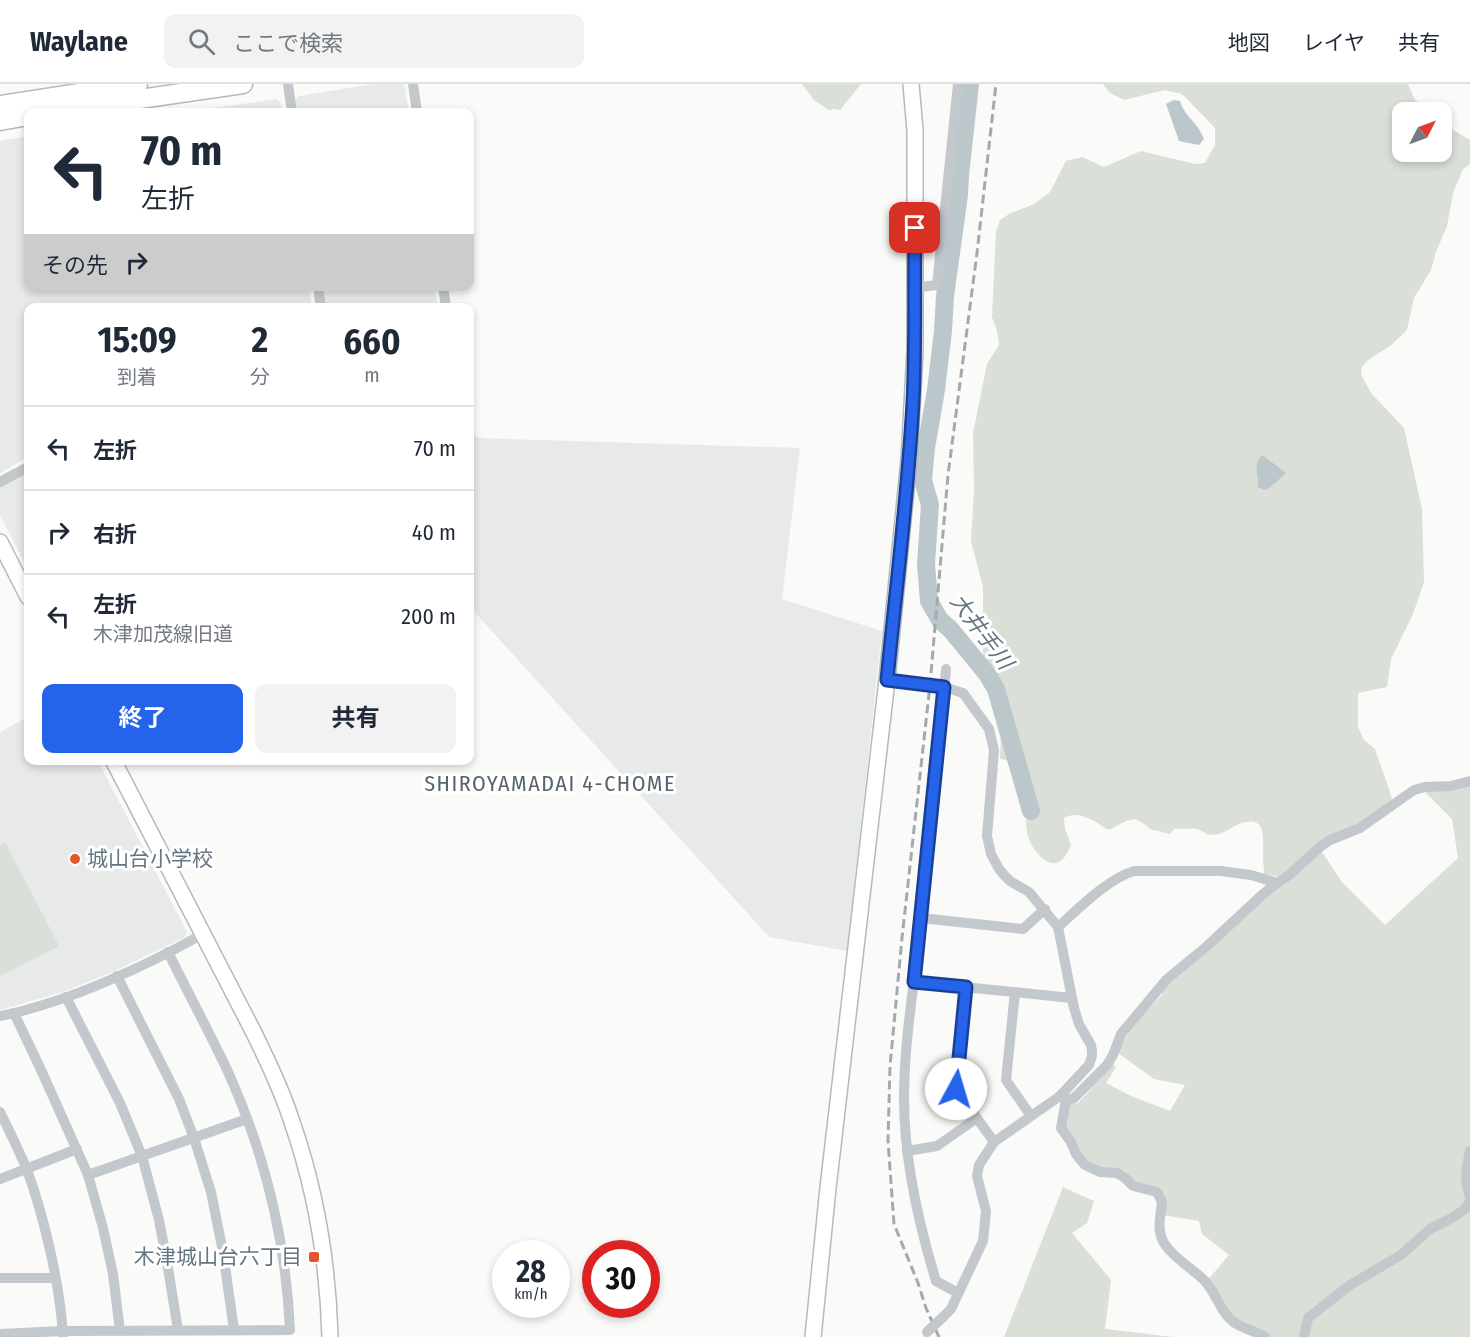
<!DOCTYPE html>
<html lang="ja">
<meta charset="utf-8">
<style>
:root{--surface:#fff;--page:#f2f2f3;--text:#1f2937;--muted:#747a83;--line:#e0e1e3;--accent:#2563eb}
body{margin:0;font-family:"Fira Sans Condensed","Noto Sans JP",sans-serif;background:var(--page);color:var(--text);height:100vh;display:flex;flex-direction:column;font-size:22px;white-space:nowrap}
*{box-sizing:border-box;margin:0}
p{font-size:20px;color:var(--muted)}
.icon{flex:none;width:33px;height:33px;fill:none;stroke:currentColor;stroke-width:2;stroke-linecap:round;stroke-linejoin:round}
.map{position:relative;flex:1;overflow:hidden}
.panel{position:absolute;left:24px;top:219px;width:450px;height:462px;display:flex;flex-direction:column;background:var(--surface);border-radius:12px;box-shadow:0 3px 9px #0003}
.panel>*{flex:none}
.banner{position:absolute;left:24px;top:24px;width:450px;height:183px;border-radius:12px;box-shadow:0 3px 9px #0003;background:#fff;color:var(--text);overflow:hidden}
.needle{width:39px;rotate:48deg}
.controls{position:absolute;left:1392px;top:18px;display:grid;gap:12px}
.controls a{display:grid;place-items:center;width:60px;height:60px;border-radius:12px;background:var(--surface);box-shadow:0 3px 9px #0003;font-size:30px}
.speed{position:absolute;left:492px;top:1156px;display:flex;gap:12px;font-size:30px;font-weight:700;text-align:center}
.speed>*{display:grid;place-content:center;width:78px;height:78px;border-radius:50%;background:var(--surface);box-shadow:0 3px 9px #0003;line-height:1}
.speed small{font-size:15px;font-weight:400}
.speed .limit{border:9px solid #d22;background:#fff;color:#111}
.pin{position:absolute;display:grid;place-items:center;width:51px;height:51px;color:#fff;margin:-26px;border-radius:12px;box-shadow:0 3px 9px #0006}
.me{position:absolute;width:66px;margin:-33px;rotate:6deg;stroke-linejoin:round;filter:drop-shadow(0 0 4px #0008)}
.turn{display:flex;align-items:center;gap:21px;height:126px;padding:0 18px;font-size:27px}
.turn .icon{width:78px;height:78px;stroke-width:2.5}
.turn b{display:block;font-size:42px;line-height:51px}
.then{display:flex;align-items:center;height:57px;padding:0 18px;background:#0003;gap:12px;font-size:22px}
.eta{display:flex;justify-content:space-evenly;align-items:center;height:102px;text-align:center}
.eta b{font-size:36px;font-weight:700;line-height:42px}
.primary-button{display:flex;gap:12px;margin-top:auto;padding:12px 18px}
.primary-button a{flex:1;height:69px;border-radius:12px;background:var(--accent);color:#fff;font-size:24px;font-weight:700;line-height:69px;text-align:center}
.primary-button a+a{background:var(--page);color:var(--text)}
ul{padding:0;list-style:none}
li{display:flex;align-items:center;gap:18px;height:84px;padding:0 18px;border-top:2px solid var(--line)}
li div{flex:1}
li b{display:block;font-size:22px}
li em{font-style:normal}
header{display:flex;align-items:center;gap:36px;box-sizing:border-box;height:84px;padding:0 30px;background:var(--surface);border-bottom:2px solid var(--line)}
header strong{font-size:28px}
nav{display:flex;gap:33px;margin-inline-start:auto;font-size:21px}
.search{width:420px;height:54px;background:var(--page);display:flex;align-items:center;gap:15px;box-sizing:border-box;padding:0 21px;border-radius:12px;color:var(--muted);font-size:22px}
.map>svg:first-child{display:block}
.built{fill:#e8e9e9}
.green{fill:#dadfd7}
.water{fill:#bbc7cb}
.lines{fill:none;stroke-linecap:round;stroke-linejoin:round}
.river{stroke:#bbc7cb;stroke-width:18}
.secondary-casing{stroke:#b3babf;stroke-width:18}
.highway-casing{stroke:#b4b9bd;stroke-width:21}
.street{stroke:#c3c8cc;stroke-width:10}
.secondary{stroke:#fff;stroke-width:15}
.highway{stroke:#fff;stroke-width:18}
.rail{stroke:#a2aab0;stroke-width:3;stroke-dasharray:9 4.5;stroke-linecap:butt}
.street-bridge{stroke:#c3c8cc;stroke-width:10}
.route-casing{stroke:#184099;stroke-width:15}
.route{stroke:#2563eb;stroke-width:10}
.poi-dot{fill:#e4572e;stroke:#fff;stroke-width:2}
.labels{text-anchor:middle;stroke-width:6;stroke-linejoin:round;paint-order:stroke}
.poi-label{font-size:21px;fill:#657683;stroke:#fff;text-anchor:start}
.water-label{font-size:22px;font-style:italic;fill:#60757c;stroke:#fff}
.neighbourhood-label{font-size:22px;letter-spacing:1.5px;fill:#57646e;stroke:#fff}
</style>
<header>
<strong>Waylane</strong>
<div class="search"><svg class="icon" aria-label="search" viewBox="0 0 24 24"><circle cx="10" cy="10" r="6"/><path d="M15 15l6 6"/></svg>ここで検索</div>
<nav><a>地図</a><a>レイヤ</a><a>共有</a></nav>
</header>
<div class="map">
<svg width="1470" height="1253" viewBox="0 0 1470 1253">
<rect width="100%" height="100%" fill="#fafaf8"/>
<!-- built -->
<g class="built">
<path d="M374,0H404L409,28H296L294,18L299,12Z"/>
<path d="M277,15L281,19L283,28H186Z"/>
<path d="M28,52V202L309,203L312,223L28,224V373L0,389V57Z"/>
<path d="M322,203H434L438,223H325Z"/>
<path d="M470,347L478,354L800,364L782,515L882,547L847,867L769,853L470,523Z"/>
<path d="M28,388V486L0,431V403Z"/>
<path d="M28,633V676L98,677L187,848L185,853L115,887L63,908L0,926V648Z"/>
</g>
<!-- green -->
<g class="green">
<path d="M802,0H861L840,26L834,25L829,26L814,16Z"/>
<path d="M1103,0H1408L1415,16L1436,28H1402V68H1442V36L1445,41L1470,56V80L1463,85L1453,109L1447,142L1436,168L1431,186L1414,214L1407,246L1390,262L1368,276L1362,283L1361,290L1371,309L1404,344L1422,425L1424,498L1413,530L1391,575L1387,603L1358,609V643L1364,656L1375,665L1392,714L1389,720L1286,789L1278,792L1264,791C1264,784 1263,778 1263,772C1263,753 1267,730 1239,740C1233,742 1228,747 1222,749C1218,751 1212,750 1208,751C1193,740 1191,747 1175,744L1170,750L1150,745L1143,739L1135,735L1126,737L1109,746C1095,738 1079,725 1064,734L1065,745L1071,761C1068,768 1064,777 1056,779C1050,780 1044,776 1040,772C1022,754 1026,734 1027,711C1028,707 1029,701 1028,697C1024,685 1011,676 1000,675L1001,650L983,568V503L971,457L974,406L973,349L987,280L999,261L997,247L992,233L996,148L1000,136L1009,130L1034,120L1050,108L1066,77L1082,73L1104,83L1141,67L1195,80L1205,79L1215,61V44L1182,10L1165,6L1124,16L1110,9Z"/>
<path d="M1470,698V1061L1464,1087L1467,1120L1400,1170L1306,1233L1302,1253H1268L1235,1237L1207,1197L1229,1171L1202,1150L1199,1137L1162,1131L1163,1116L1092,1083L1063,1045L1068,1023L1071,1019H1078L1113,981L1116,983L1106,999L1131,1012L1170,1027L1185,1001L1154,995L1118,969C1128,944 1143,930 1162,911V905L1320,765L1342,798L1385,841L1458,774L1452,735L1423,706Z"/>
<path d="M5,758L59,862L0,892V761Z"/>
<path d="M1063,1103L1094,1117L1087,1139L1072,1149L1111,1196L1105,1245L1173,1253H1004Z"/>
<path d="M1470,1123V1253H1306L1309,1235L1431,1147Z"/>
</g>
<!-- water -->
<g class="water">
<path d="M1174,16L1180,17C1184,32 1199,40 1204,55L1199,61L1179,57L1166,20Z"/>
<path d="M1262,371L1285,388V390L1269,404L1264,406L1258,403C1259,391 1252,381 1262,371Z"/>
</g>
<g class="lines">
<!-- river -->
<path class="river" d="M970,0L960,91L959,111L945,212L943,247L936,306L926,364L923,396L930,421L926,480L929,517L940,536L951,546L987,590L996,605L1031,727"/>
<defs>
<g id="secondary">
<path d="M0,458L28,513"/>
<path d="M113,676L254,949C268,978 282,1007 292,1038C316,1107 328,1180 330,1253"/>
<path d="M813,1253L828,1104L887,596L909,376L915,267V46L911,0"/>
</g>
<g id="highway">
<path d="M0,21L138,0"/>
<path d="M50,28L243,0"/>
<path d="M0,37L28,32"/>
</g>
</defs>
<!-- secondary casing -->
<use href="#secondary" class="secondary-casing"/>
<!-- highway casing -->
<use href="#highway" class="highway-casing"/>
<!-- street -->
<g class="street">
<path d="M288,0L292,28"/>
<path d="M413,0L417,28"/>
<path d="M318,202L321,224"/>
<path d="M443,202L446,224"/>
<path d="M914,204L937,201L958,0"/>
<path d="M0,398L28,383"/>
<path d="M946,585C938,672 930,760 920,847C914,902 904,959 904,1014C904,1076 918,1138 936,1197L958,1209"/>
<path d="M887,596L944,603L963,609L989,645L994,666L987,752L991,770L999,785L1004,791L1010,797L1029,808L1058,843L1074,924L1079,940L1091,961L1092,967V972L1089,981L1060,1012L994,1058L979,1081L977,1092L986,1127L983,1157L951,1225L942,1234"/>
<path d="M921,834L1023,845L1045,825"/>
<path d="M1058,843C1078,825 1109,794 1134,787H1221L1251,791L1277,799"/>
<path d="M117,892L179,1015L194,1054L211,1108L223,1168L234,1246"/>
<path d="M914,898L1072,914"/>
<path d="M966,903L956,1005L994,1058"/>
<path d="M1015,908L1006,996L1031,1032"/>
<path d="M66,913L120,1019L142,1072L159,1136L168,1184L178,1246"/>
<path d="M14,929L42,988L88,1091L103,1144L113,1190L120,1247"/>
<path d="M0,932C66,919 144,883 203,850"/>
<path d="M1060,1012L1066,1016L1074,1014L1107,981L1113,971L1121,950L1167,895L1206,863L1262,811L1277,799L1289,791L1321,762L1330,756L1360,744L1414,706L1425,703L1451,702L1470,697"/>
<path d="M1066,1016L1061,1044L1071,1058L1076,1070L1085,1081L1100,1088L1117,1089L1125,1094L1133,1102L1157,1108L1162,1118C1161,1129 1157,1143 1162,1155C1168,1170 1193,1185 1205,1197C1216,1209 1221,1230 1235,1239C1244,1245 1256,1247 1265,1253"/>
<path d="M0,1028C9,1046 18,1065 26,1083C44,1132 60,1200 63,1252"/>
<path d="M907,1067L937,1062L977,1034"/>
<path d="M1470,1067C1466,1087 1464,1094 1470,1113"/>
<path d="M88,1091L247,1035"/>
<path d="M0,1095L77,1065"/>
<path d="M0,1194H55"/>
<path d="M0,1250L63,1247L290,1246C286,1158 265,1071 229,990C210,949 188,909 168,868"/>
<path d="M1304,1253L1308,1234L1350,1201L1401,1171L1430,1145L1452,1134L1465,1125L1470,1117"/>
</g>
<!-- secondary -->
<use href="#secondary" class="secondary"/>
<!-- highway -->
<use href="#highway" class="highway"/>
<!-- rail -->
<path class="rail" d="M939,1253L926,1224L918,1199L894,1140L888,1057L890,982L902,854L930,601L948,391L977,169L996,0"/>
<!-- street-bridge -->
<path class="street-bridge" d="M927,1248L942,1234"/>
</g>
<g class="lines">
<defs>
<path id="route" d="M915,144C914,202 916,260 913,318C908,411 896,504 887,596L944,603L914,898L966,903L956,1005"/>
</defs>
<!-- route casing -->
<use href="#route" class="route-casing"/>
<!-- route -->
<use href="#route" class="route"/>
</g>
<!-- markers -->
<g class="poi-dot">
<circle cx="75" cy="775" r="6"/>
<rect x="308" y="1167" width="12" height="12" rx="3"/>
</g>
<g class="labels">
<!-- poi labels -->
<g class="poi-label">
<text x="87" y="782">城山台小学校</text>
<text x="302" y="1180" text-anchor="end">木津城山台六丁目</text>
</g>
<!-- water labels -->
<g class="water-label">
<text transform="translate(982 547) rotate(53)" y="8">大井手川</text>
</g>
<!-- neighbourhood labels -->
<g class="neighbourhood-label">
<text x="550" y="707">SHIROYAMADAI 4-CHOME</text>
</g>
</g>
</svg>
<div class="controls">
<a><svg class="needle" viewBox="-14 -14 28 28"><path d="M0-13l5 13h-10z" fill="#e53935"/><path d="M0 13l5-13h-10z" fill="#747a83"/></svg></a>
</div>
<div class="speed"><div>28<small>km/h</small></div><div class="limit">30</div></div>
<div class="pin" style="left:915px;top:144px;background:#d93025"><svg class="icon" aria-label="arrive" viewBox="0 0 24 24"><path d="M6 21V4h12l-3 4 3 4H6"/></svg></div>
<svg class="me" style="left:956px;top:1005px" viewBox="-20 -20 40 40"><circle r="19" fill="#fff"/><path d="M0-13L10 11 0 6-10 11z" fill="#2563eb"/></svg>
<div class="banner">
<div class="turn"><svg class="icon" aria-label="left" viewBox="0 0 24 24"><path d="M17 20v-9H6M10 6l-5 5 5 5"/></svg><div><b>70 m</b>左折</div></div>
<div class="then">その先<svg class="icon" aria-label="right" viewBox="0 0 24 24"><path d="M7 20v-9h11M14 6l5 5-5 5"/></svg></div>
</div>
<section class="panel">
<div class="eta">
<div><b>15:09</b><p>到着</p></div>
<div><b>2</b><p>分</p></div>
<div><b>660</b><p>m</p></div>
</div>
<ul>
<li><svg class="icon" aria-label="left" viewBox="0 0 24 24"><path d="M17 20v-9H6M10 6l-5 5 5 5"/></svg><div><b>左折</b></div><em>70 m</em></li>
<li><svg class="icon" aria-label="right" viewBox="0 0 24 24"><path d="M7 20v-9h11M14 6l5 5-5 5"/></svg><div><b>右折</b></div><em>40 m</em></li>
<li><svg class="icon" aria-label="left" viewBox="0 0 24 24"><path d="M17 20v-9H6M10 6l-5 5 5 5"/></svg><div><b>左折</b><p>木津加茂線旧道</p></div><em>200 m</em></li>
</ul>
<div class="primary-button"><a>終了</a><a>共有</a></div>
</section>
</div>
